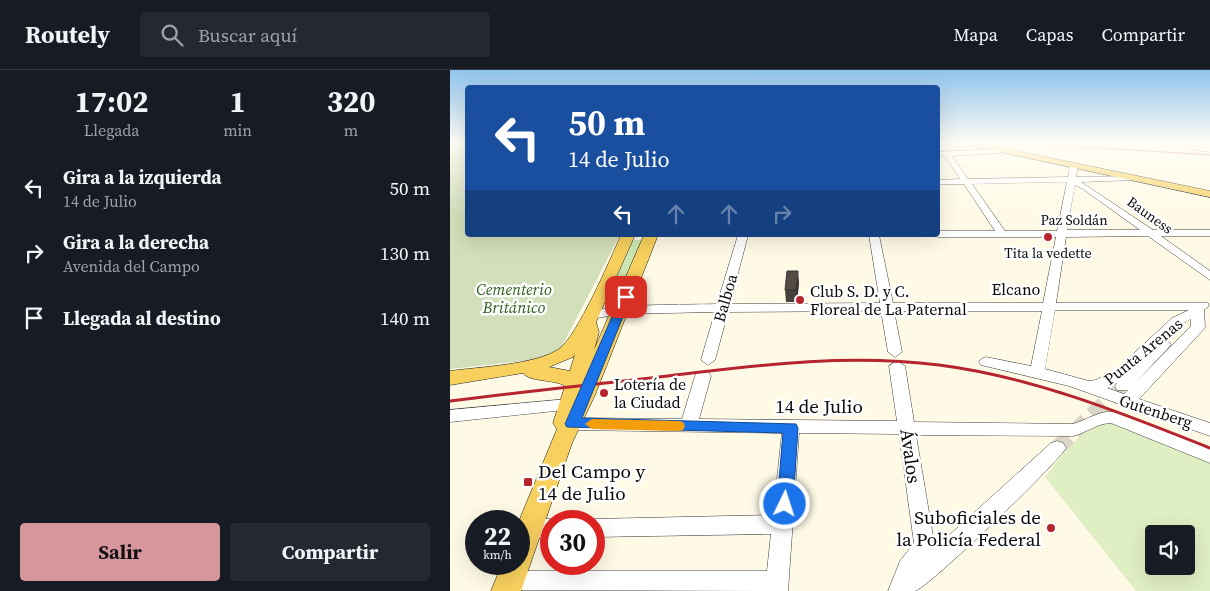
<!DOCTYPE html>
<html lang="es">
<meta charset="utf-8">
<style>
:root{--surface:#171b24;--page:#242831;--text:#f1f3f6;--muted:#9ea1a6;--line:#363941;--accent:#d6969c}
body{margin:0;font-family:"Source Serif 4",serif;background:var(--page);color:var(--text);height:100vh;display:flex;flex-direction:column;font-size:19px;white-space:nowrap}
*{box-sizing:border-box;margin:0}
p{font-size:16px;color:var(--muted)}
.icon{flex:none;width:28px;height:28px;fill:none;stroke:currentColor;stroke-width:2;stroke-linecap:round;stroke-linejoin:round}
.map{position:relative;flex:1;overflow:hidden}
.side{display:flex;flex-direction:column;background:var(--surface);width:450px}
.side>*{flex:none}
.hud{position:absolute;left:15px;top:15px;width:475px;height:152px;border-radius:5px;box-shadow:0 5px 20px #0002;background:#1a4fa0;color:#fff;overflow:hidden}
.controls{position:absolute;left:695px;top:455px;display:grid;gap:10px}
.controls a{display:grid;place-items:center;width:50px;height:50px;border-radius:5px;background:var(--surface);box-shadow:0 5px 20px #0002;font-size:25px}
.speed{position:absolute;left:15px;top:440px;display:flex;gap:10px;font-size:25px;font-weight:700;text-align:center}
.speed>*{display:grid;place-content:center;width:65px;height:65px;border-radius:50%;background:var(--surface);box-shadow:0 5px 20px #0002;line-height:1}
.speed small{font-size:12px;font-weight:400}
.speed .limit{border:8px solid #d22;background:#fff;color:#111}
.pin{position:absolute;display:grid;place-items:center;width:42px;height:42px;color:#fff;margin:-21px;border-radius:10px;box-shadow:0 2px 8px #0006}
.me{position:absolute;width:55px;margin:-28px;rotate:4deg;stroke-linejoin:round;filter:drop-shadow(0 0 4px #0008)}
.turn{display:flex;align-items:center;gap:18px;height:105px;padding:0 20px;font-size:22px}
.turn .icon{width:65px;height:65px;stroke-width:2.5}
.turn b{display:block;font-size:35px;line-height:42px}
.lanes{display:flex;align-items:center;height:48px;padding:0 20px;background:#0003;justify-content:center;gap:25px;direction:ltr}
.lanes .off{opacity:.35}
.eta{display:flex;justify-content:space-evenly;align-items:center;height:85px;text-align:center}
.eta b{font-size:30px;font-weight:700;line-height:35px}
.primary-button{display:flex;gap:10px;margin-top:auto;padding:10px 20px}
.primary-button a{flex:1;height:58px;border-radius:5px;background:var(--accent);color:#111;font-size:20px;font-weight:700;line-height:58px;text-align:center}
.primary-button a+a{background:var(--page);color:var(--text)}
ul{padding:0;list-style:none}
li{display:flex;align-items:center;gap:15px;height:65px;padding:0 20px}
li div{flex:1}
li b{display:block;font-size:19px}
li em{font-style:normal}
header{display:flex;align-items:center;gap:30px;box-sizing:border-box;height:70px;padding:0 25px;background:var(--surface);border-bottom:1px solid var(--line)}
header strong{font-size:24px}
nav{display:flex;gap:28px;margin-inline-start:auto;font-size:18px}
.search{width:350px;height:45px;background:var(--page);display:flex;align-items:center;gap:12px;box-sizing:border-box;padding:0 18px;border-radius:5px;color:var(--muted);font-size:19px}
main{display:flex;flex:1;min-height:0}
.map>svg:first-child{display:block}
.green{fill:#cee7b2}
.cemetery{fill:#d3deba}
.pitch{fill:#e0eec4;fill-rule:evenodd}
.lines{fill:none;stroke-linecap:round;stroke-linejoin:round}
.minor-tunnel{stroke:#dad6c5;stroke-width:16;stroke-dasharray:16 8;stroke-linecap:butt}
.minor-casing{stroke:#3d3d3d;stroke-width:1}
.major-casing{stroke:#1b1b1b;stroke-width:1}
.minor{fill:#fff;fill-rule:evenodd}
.major{fill:#f7d05e;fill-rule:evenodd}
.rail-far1{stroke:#b6252e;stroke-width:1}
.rail{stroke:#b6252e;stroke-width:3}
.wall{fill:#47403c}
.shaded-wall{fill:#393431}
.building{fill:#524b46;stroke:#393431}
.route{fill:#1a73e8;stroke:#114b97}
.slow{fill:#f59e0b}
.poi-dot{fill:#b6252e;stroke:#fff;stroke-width:2}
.labels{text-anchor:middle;stroke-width:5;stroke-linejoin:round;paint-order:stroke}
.far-street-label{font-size:14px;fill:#0a0a0a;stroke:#fff}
.far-poi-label{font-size:14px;fill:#0a0a0a;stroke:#fff}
.park-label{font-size:16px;font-style:italic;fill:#2b5f1c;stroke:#fff}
.street-label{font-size:16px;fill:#0a0a0a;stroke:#fff}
.poi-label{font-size:16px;fill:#0a0a0a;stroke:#fff;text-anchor:start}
.near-street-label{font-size:19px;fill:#0a0a0a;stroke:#fff}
.near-poi-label{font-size:19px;fill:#0a0a0a;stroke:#fff;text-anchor:start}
</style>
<header>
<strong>Routely</strong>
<div class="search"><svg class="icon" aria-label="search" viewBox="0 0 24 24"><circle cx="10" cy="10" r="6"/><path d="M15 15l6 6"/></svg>Buscar aquí</div>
<nav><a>Mapa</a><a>Capas</a><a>Compartir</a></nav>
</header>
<main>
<section class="side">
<div class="eta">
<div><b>17:02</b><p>Llegada</p></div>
<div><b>1</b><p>min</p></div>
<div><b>320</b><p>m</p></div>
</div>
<ul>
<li><svg class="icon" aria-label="left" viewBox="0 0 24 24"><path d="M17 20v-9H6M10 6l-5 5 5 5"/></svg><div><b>Gira a la izquierda</b><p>14 de Julio</p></div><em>50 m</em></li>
<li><svg class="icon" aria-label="right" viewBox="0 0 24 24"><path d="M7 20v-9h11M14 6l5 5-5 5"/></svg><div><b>Gira a la derecha</b><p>Avenida del Campo</p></div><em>130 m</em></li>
<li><svg class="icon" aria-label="arrive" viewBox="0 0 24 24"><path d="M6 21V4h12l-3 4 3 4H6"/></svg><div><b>Llegada al destino</b></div><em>140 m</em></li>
</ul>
<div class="primary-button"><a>Salir</a><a>Compartir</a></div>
</section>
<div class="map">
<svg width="760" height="521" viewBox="0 0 760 521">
<rect width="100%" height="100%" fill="#fffae6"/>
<!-- green -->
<path class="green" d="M185,170H193L170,230L161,233L153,231L179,172Z"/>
<!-- cemetery -->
<path class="cemetery" d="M0,73H17L18,165H170L110,280L93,289L0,299Z"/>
<!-- pitch -->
<path class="pitch" d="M662,353L760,393V521H686L595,407C612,386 632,354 662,353ZM704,464H736V496H704Z"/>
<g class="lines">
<!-- minor-tunnel -->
<path class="minor-tunnel" d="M607,378L672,317"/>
<defs>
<g id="minor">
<path d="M737,76L760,78V82L735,79Z"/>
<path d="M552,79L549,83L502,86L518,109L618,107L620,96L624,94L628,96L626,107L687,106L688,108L684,110L631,112L703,160H760V166H711L760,201V210L698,166L616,167L606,233H758L759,236L754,240L755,257L753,260L689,329L760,353V366L619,316L531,295L529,292L531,289L536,287L581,296L592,241H444L452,282L445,287L438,282L431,241L278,242L265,290L258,295L251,290L265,242L171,244L140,249L133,245C144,233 246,235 267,234L288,165H298L280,234L430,233L419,165H429L443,233H593L606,167H488L484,165H488V161H545L514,114H488V110L510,109L495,86H488V82ZM617,112L607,161H555L522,114ZM625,115L633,119L690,160H617ZM605,240H739L722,248L668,298L646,310L639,311L595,299ZM741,249V256L686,312L719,277L721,274L715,270L732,254ZM667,313L665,316L667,320H678L674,324L657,318Z"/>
<path d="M447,291L455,296L464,352L623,354C642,348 653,337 674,344L760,378V393L661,353C648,353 636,363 623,366L466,365L485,478L601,373L607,371L613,373L616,378C607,394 478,518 465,521C457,521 446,521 438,521L450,491L464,473L449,364L349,363L338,521L51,520L47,512L51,504L59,501H317L321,464L144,467V451H137L144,449L323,445L332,363L123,360L117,358L114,354L117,350L123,348L232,349L245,306L248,302H258L261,306L249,349L447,351L439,296Z"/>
<path d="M118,329L124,331L126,335L124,339L0,352V340Z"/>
<path d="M79,449H101L108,451H101V467L79,469L72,466L69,460L72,452Z"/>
</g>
<g id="major">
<path d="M509,73H528L760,121V127Z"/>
<path d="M171,165H185L146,252L149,262L144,280L194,165H208L145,325L122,373L71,521H41L52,494H69V451L107,359L103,353L115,316C104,309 79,312 73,303L0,315V301C28,297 86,295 109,279C128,265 160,190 171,165ZM125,284L120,301L99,297L123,287Z"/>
</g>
</defs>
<!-- minor casing -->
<use href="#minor" class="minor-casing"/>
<!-- major casing -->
<use href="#major" class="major-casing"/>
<!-- minor -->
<use href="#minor" class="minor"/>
<!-- major -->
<use href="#major" class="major"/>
<!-- rail-far1 -->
<path class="rail-far1" d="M575,73L760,85"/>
<!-- rail -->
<path class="rail" d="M0,331C70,322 139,315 209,307C302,296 395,283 489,295C583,307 672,343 760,378"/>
</g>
<!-- wall -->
<path class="wall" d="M349,212L347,232H336L335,220Z"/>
<!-- shaded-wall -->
<path class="shaded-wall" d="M348,201L349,212L347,232L346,220Z"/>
<!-- building -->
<path class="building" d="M337,201H348L346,220H335Z"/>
<!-- sky -->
<linearGradient id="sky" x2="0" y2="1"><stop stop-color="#90c3ed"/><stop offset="0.5" stop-color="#fffdf4"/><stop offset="1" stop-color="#fffdf4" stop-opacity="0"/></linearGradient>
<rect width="760" height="146" fill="url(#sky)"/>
<!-- route -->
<path class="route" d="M172,224H176L181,227L132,348L346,354L348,358L343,434L341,439L335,442L329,439L327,434L333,363L117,357L115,354Z"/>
<!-- slow -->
<path class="slow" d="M142,349L228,351L233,352L235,356L233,360L228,361L142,359L135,354Z"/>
<!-- markers -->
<g class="poi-dot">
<circle cx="598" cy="167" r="5"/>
<circle cx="350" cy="230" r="5"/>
<circle cx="154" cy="323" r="5"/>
<rect x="73" y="407" width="10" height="10" rx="2.5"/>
<circle cx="601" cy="458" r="5"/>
</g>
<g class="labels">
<!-- far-street labels -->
<g class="far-street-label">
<text transform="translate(700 145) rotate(36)" y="5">Bauness</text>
<text x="624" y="155">Paz Soldán</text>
</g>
<!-- far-poi labels -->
<g class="far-poi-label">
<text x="598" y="188">Tita la vedette</text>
</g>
<!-- park labels -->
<g class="park-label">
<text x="64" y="225">Cementerio<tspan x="64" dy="18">Británico</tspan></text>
</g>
<!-- street labels -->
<g class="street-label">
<text x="566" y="225">Elcano</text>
<text transform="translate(275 228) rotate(-74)" y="6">Balboa</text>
<text transform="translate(693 281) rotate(-39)" y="6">Punta Arenas</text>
<text transform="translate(706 341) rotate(18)" y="6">Gutenberg</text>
</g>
<!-- poi labels -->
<g class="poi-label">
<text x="360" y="227">Club S. D. y C.<tspan x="360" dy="18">Floreal de La Paternal</tspan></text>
<text x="164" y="320">Lotería de<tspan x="164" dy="18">la Ciudad</tspan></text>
</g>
<!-- near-street labels -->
<g class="near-street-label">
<text x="369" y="343">14 de Julio</text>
<text transform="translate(461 386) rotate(82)" y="7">Ávalos</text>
</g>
<!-- near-poi labels -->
<g class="near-poi-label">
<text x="88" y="408">Del Campo y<tspan x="88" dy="22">14 de Julio</tspan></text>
<text x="591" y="454" text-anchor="end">Suboficiales de<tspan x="591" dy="22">la Policía Federal</tspan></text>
</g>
</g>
</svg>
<div class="controls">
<a><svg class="icon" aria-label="sound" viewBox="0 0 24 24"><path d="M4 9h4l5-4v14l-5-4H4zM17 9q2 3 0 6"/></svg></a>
</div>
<div class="speed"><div>22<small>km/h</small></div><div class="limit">30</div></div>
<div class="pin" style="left:176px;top:227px;background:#d93025"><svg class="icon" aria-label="arrive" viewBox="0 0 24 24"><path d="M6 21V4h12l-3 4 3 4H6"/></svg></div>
<svg class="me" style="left:335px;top:434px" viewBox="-20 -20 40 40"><circle r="17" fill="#1a73e8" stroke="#fff" stroke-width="3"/><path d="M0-11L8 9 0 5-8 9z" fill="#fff"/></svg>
<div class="hud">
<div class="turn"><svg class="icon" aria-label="left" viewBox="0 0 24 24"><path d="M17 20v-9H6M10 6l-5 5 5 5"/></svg><div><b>50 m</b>14 de Julio</div></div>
<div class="lanes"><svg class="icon" aria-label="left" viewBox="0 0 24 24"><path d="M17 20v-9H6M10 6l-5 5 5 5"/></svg><svg class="icon off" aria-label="ahead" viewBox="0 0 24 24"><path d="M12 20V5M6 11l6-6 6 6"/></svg><svg class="icon off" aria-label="ahead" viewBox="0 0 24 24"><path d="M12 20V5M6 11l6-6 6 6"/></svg><svg class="icon off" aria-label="right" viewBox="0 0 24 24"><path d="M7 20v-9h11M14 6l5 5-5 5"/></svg></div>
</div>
</div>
</main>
